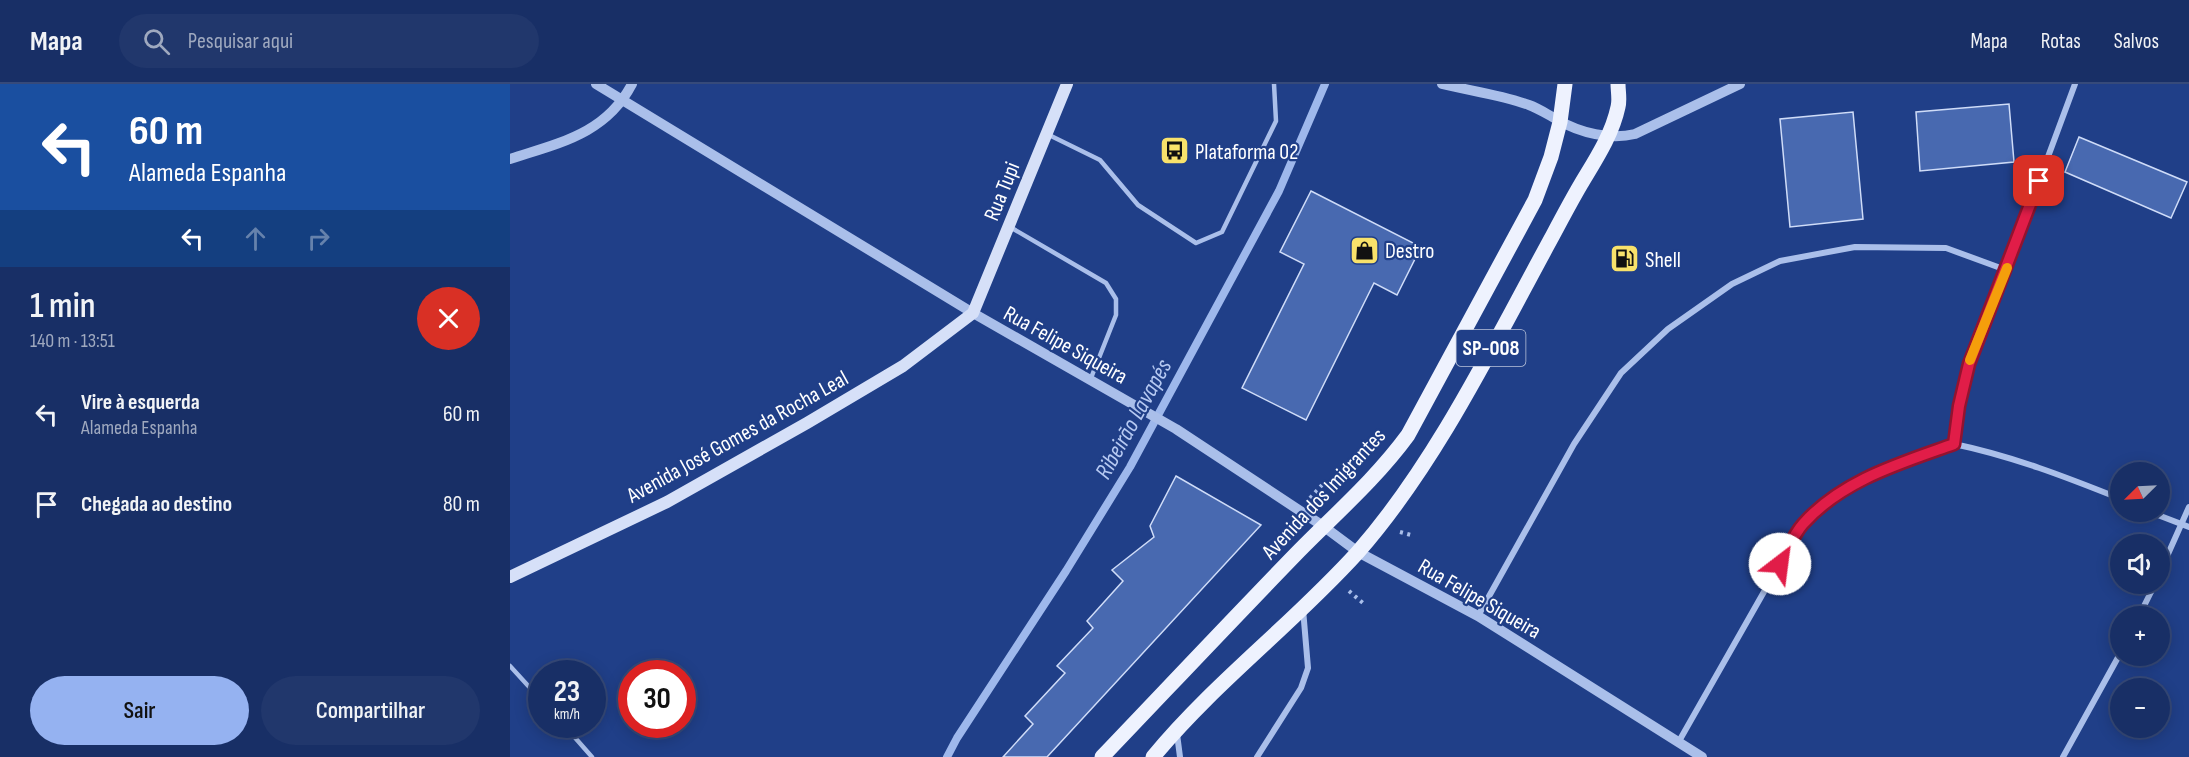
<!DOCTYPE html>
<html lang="pt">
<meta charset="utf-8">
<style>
:root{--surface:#182f66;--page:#21376c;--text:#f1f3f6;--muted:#9fa9bf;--line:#364a7a;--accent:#95b2f1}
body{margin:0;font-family:"Sofia Sans Condensed",sans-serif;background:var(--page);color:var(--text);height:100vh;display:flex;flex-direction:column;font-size:22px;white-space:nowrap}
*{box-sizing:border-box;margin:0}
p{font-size:20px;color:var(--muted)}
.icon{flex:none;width:33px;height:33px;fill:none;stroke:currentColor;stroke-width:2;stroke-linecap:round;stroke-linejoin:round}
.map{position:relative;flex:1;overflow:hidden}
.side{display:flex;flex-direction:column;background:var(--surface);width:510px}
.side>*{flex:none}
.guide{background:#1a4fa0;color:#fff;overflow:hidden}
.needle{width:39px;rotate:246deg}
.buttons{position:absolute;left:1600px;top:378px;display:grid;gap:12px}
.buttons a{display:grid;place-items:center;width:60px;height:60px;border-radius:50%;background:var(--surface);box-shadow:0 3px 15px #0003,0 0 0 2px var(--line);font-size:30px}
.speed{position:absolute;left:18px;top:576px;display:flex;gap:12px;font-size:30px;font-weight:700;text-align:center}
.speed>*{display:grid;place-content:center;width:78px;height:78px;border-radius:50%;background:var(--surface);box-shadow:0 3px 15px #0003,0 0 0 2px var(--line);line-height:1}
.speed small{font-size:15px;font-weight:400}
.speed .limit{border:9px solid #d22;background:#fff;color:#111}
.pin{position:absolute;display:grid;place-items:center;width:51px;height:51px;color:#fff;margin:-26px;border-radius:12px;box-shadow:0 3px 9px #0006}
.me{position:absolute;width:66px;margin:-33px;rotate:30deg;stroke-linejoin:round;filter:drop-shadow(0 0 4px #0008)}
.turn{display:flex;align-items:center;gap:21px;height:126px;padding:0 30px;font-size:27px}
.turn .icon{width:78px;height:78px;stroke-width:2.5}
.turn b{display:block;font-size:42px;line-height:51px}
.lanes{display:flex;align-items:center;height:57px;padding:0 30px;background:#0003;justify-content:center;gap:30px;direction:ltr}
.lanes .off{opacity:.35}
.round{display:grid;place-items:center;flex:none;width:63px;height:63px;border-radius:32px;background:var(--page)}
.summary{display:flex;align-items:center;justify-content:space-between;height:102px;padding:0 30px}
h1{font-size:36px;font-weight:600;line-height:45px}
.primary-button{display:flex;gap:12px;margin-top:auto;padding:12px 30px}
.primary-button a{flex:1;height:69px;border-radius:36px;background:var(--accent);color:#111;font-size:24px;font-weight:600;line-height:69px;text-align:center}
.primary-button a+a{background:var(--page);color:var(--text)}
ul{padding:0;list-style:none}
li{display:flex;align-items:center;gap:18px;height:90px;padding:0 30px}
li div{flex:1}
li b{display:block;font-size:22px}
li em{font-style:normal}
header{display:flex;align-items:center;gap:36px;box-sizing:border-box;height:84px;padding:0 30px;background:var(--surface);border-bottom:2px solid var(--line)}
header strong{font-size:28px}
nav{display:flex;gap:33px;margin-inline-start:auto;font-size:21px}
.search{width:420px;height:54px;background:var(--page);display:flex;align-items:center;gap:15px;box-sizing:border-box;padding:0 21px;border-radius:33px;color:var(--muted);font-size:22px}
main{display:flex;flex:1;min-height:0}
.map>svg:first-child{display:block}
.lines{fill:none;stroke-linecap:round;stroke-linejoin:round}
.stream{stroke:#9eb8ec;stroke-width:8}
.building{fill:#4869b0;stroke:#cfdcf8;stroke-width:1.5}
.path{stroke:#aabfea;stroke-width:4;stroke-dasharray:3 4.5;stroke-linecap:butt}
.service{stroke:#aabfea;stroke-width:4.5}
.minor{stroke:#aabfea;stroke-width:6}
.tertiary{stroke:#aabfea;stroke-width:10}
.secondary{stroke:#d6e0f8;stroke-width:12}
.primary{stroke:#eef2fe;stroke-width:15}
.route-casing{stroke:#92132f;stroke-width:15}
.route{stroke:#e11d48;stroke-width:10}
.slow{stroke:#f59e0b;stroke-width:10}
.labels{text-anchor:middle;stroke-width:4.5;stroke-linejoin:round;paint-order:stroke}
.shield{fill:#203f88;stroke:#bcc5db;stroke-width:1.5}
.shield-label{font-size:21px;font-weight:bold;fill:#fff}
.poi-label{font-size:22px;fill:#fff;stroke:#203f88;text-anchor:start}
.street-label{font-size:22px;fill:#fff;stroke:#203f88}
.water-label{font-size:24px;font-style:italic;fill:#b6c9f2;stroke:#203f88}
</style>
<header>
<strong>Mapa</strong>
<div class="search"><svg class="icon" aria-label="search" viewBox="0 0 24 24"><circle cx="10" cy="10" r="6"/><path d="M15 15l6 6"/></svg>Pesquisar aqui</div>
<nav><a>Mapa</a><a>Rotas</a><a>Salvos</a></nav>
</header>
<main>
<section class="side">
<div class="guide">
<div class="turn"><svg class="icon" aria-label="left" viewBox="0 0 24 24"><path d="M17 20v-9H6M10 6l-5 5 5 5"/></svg><div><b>60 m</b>Alameda Espanha</div></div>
<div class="lanes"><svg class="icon" aria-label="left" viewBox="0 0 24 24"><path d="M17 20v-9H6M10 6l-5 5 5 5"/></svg><svg class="icon off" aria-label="ahead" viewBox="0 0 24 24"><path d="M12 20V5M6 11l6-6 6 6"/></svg><svg class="icon off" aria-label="right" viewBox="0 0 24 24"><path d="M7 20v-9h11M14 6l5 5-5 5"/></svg></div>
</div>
<div class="summary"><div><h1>1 min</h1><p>140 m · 13:51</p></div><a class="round" style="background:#d93025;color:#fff"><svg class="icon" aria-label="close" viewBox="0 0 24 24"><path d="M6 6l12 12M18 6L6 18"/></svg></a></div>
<ul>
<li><svg class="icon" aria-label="left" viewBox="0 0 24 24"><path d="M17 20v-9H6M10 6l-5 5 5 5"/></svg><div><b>Vire à esquerda</b><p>Alameda Espanha</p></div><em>60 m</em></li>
<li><svg class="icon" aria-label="arrive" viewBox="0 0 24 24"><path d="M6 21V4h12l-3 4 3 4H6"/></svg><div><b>Chegada ao destino</b></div><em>80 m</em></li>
</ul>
<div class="primary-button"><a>Sair</a><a>Compartilhar</a></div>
</section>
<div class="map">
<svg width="1679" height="673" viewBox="0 0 1679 673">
<rect width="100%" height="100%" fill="#203f88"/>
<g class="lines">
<!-- stream -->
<path class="stream" d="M437,673L447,654L556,487L620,383L769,107L815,0"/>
</g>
<!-- building -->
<g class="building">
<path d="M1499,20L1504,78L1410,87L1406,28Z"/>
<path d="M1343,28L1353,135L1280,143L1270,35Z"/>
<path d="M1569,53L1677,98L1661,134L1555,88Z"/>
<path d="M801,107L911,163L887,211L864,199L796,336L732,304L794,180L770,168Z"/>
<path d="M666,392L751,441L537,673H493L523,640L515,632L555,589L547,582L583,544L577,537L613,497L602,486L644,453L640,442Z"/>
</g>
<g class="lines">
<!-- path -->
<g class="path">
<path d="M800,414L812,401"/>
<path d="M890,448L901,451"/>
<path d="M839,507L854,520"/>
</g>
<!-- service -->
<g class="service">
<path d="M537,50L590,76L628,121L686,159L712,148L766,37L764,0"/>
<path d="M500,143L596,199L606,215V231L581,294"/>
<path d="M0,582L32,617"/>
<path d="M53,640L82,673"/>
</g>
<!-- minor -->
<g class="minor">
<path d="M1444,360L1449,322L1459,280L1496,186L1565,0"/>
<path d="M1444,360C1502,372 1556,393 1611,415"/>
<path d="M1640,428L1679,443"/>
<path d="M1650,488L1679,423"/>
<path d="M968,532L1064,360L1111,289L1158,245L1222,200L1270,177L1345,163L1436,164L1496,186"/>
<path d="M1629,532L1645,500"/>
<path d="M667,650L670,673"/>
<path d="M1168,659L1292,441L1332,406L1380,383L1444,360"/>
<path d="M747,673L791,604L798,584L793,525"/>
<path d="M1553,673L1611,568"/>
</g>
<!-- tertiary -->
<g class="tertiary">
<path d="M86,0L463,229L666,345L813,442L848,468L968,532L1192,673"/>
<path d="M932,0C961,7 992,11 1019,21C1030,25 1038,31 1048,36C1070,49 1100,56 1125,50L1230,0"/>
<path d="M0,75C49,59 96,50 122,0"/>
</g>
<!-- secondary -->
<path class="secondary" d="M0,493L157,418L297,339L393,282L463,229L557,0"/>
<!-- primary -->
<g class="primary">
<path d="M592,673C656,606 720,538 785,471C824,431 865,396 898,351L1025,116L1041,73L1050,38L1055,0"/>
<path d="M643,673C705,598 783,540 848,468C927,378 985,257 1043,151C1052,134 1061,117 1071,100C1086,75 1102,51 1108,23C1110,16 1108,7 1108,0"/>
</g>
</g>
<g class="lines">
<defs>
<path id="route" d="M1270,480C1277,468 1283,451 1293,440C1332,396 1391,379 1444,360L1449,322L1459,280L1529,97"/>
</defs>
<!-- route casing -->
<use href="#route" class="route-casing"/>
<!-- route -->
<use href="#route" class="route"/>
<!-- slow -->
<path class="slow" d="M1460,276L1497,184"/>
</g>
<!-- icons -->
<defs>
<symbol id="bus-square" viewBox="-11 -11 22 22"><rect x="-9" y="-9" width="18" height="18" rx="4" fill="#f8e26b" stroke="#203f88"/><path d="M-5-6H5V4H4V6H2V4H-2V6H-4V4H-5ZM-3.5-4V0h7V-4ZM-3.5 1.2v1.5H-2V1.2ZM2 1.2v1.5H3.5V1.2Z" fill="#111"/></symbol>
<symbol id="shop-square" viewBox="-11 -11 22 22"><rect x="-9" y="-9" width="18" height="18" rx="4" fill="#f8e26b" stroke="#203f88"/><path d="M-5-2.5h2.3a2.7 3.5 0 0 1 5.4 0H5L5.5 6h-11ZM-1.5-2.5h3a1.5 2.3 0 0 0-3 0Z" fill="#111"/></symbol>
<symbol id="fuel-square" viewBox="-11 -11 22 22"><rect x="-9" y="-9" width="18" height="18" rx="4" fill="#f8e26b" stroke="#203f88"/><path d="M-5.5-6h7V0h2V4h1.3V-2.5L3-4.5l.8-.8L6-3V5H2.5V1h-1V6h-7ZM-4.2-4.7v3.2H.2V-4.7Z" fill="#111"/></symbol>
</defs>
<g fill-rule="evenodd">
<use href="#bus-square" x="648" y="50" width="33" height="33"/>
<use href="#shop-square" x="838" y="150" width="33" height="33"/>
<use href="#fuel-square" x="1098" y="158" width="33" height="33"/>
</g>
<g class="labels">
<!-- shield labels -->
<rect class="shield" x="946.5" y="246" width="69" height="36" rx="4.5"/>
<g class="shield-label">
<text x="981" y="271">SP-008</text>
</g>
<!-- poi labels -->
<g class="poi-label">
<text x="685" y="75">Plataforma 02</text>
<text x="875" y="174">Destro</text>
<text x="1135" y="183">Shell</text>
</g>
<!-- street labels -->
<g class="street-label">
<text transform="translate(491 107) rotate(-68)" y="8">Rua Tupi</text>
<text transform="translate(556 260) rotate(29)" y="8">Rua Felipe Siqueira</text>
<text transform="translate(227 352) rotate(-29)" y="8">Avenida José Gomes da Rocha Leal</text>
<text transform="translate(813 409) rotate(-47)" y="8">Avenida dos Imigrantes</text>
<text transform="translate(970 514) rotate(30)" y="8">Rua Felipe Siqueira</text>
</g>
<!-- water labels -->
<g class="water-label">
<text transform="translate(623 335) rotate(-61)" y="8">Ribeirão Lavapés</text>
</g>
</g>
</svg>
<div class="buttons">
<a><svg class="needle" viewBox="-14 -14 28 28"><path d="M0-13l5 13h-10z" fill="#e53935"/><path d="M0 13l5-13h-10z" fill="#9fa9bf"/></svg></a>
<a><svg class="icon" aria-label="sound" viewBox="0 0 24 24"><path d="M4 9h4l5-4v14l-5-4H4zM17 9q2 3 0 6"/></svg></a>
<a>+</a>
<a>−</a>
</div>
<div class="speed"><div>23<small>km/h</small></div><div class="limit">30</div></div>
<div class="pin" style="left:1529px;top:97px;background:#d93025"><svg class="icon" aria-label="arrive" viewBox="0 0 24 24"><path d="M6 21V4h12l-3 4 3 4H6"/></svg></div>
<svg class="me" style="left:1270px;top:480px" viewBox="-20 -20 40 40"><circle r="19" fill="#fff"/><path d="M0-13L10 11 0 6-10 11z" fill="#e11d48"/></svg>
</div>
</main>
